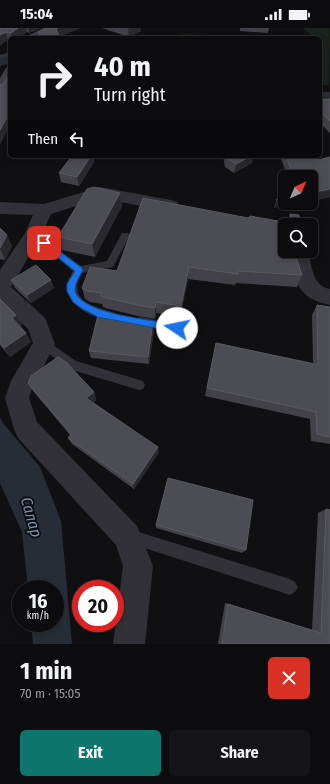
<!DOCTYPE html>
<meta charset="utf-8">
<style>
:root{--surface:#0c0c0e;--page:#151517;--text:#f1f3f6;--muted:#9a9b9e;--line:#2c2c2e;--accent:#0f766e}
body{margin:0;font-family:"Fira Sans Condensed",sans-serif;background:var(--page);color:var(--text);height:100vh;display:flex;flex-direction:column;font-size:15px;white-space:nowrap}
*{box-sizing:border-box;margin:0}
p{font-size:13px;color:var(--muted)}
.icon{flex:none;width:22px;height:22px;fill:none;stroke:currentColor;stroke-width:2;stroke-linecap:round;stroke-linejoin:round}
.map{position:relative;height:616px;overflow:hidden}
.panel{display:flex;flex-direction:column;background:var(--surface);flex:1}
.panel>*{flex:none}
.guide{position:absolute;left:8px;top:8px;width:314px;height:122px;border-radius:6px;box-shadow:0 2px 6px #0003,0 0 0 1px var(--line);background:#0c0c0e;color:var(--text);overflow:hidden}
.needle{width:26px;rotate:44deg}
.fabs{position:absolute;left:278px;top:142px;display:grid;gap:8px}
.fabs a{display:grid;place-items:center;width:40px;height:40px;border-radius:6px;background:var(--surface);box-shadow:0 2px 6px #0003,0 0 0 1px var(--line);font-size:20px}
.speed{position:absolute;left:12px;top:552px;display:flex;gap:8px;font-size:20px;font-weight:700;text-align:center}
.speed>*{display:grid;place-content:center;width:52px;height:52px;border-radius:50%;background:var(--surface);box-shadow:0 2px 6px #0003,0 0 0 1px var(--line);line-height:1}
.speed small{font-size:10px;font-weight:400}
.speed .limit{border:6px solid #d22;background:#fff;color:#111}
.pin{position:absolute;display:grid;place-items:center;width:34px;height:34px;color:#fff;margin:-17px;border-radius:8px;box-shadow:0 2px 6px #0006}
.me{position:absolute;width:44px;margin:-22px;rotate:281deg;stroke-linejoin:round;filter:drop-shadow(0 0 3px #0008)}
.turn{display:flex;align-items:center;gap:14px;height:84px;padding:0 20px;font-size:18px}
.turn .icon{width:52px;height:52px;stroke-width:2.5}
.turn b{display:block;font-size:28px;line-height:34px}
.then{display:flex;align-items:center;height:38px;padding:0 20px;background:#0003;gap:8px;font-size:15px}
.round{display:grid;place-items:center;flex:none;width:42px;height:42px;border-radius:6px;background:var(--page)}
.head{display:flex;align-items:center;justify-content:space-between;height:68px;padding:0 20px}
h1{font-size:24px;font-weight:700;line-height:30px}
.button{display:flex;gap:8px;margin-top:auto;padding:8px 20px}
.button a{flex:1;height:46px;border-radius:6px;background:var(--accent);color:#fff;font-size:16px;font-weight:700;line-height:46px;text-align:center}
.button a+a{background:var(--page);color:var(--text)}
.status{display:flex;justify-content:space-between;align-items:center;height:28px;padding:0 20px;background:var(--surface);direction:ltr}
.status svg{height:11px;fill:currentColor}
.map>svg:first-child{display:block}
.green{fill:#1a221c}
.water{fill:#262d36}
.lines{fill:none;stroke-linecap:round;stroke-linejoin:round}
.canal{fill:#262d36;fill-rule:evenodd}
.lane{fill:#313137;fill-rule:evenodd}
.street{fill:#313137;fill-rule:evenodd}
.secondary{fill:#3f4047;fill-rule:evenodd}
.wall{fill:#414147}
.shaded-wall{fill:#29292d}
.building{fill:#4c4c53;stroke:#595a62}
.route{fill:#1a73e8;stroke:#114b97}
.labels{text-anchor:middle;stroke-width:3.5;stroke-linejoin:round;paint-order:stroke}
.near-water-label{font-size:16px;font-style:italic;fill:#758eb1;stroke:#0c0b0d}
</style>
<div class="status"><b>15:04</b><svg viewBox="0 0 49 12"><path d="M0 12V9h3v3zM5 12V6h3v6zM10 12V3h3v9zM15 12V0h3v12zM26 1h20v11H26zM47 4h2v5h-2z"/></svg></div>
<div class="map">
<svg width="330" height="616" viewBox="0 0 330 616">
<rect width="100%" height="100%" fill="#101012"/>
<!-- green -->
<g class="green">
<path d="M303,0H330L329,57H320V10H309L310,6Z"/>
<path d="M183,6L280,10H174Z"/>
</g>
<!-- water -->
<path class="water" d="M0,389L2,394L40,439L61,493L72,616H33L31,595H55V561H28L22,504L0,455Z"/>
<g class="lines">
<!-- canal -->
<g class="canal">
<path d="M10,29V35L0,38V30Z"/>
<rect x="320" y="64" width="10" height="8"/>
</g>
<!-- lane -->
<g class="lane">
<path d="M10,24V28L0,31V27Z"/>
<path d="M33,203L81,238L107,233L122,205H128L130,207L113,239L82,245C66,273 94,278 115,285L116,288L115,291C101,296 69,278 67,263C65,256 70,249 73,243L30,208L28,206L30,204Z"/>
<path d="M140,289L177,296L181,297L182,300L181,303L177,304L140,297L136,296L135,293L136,290Z"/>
<path d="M44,311L76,333L143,353L145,357L143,361L139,362L69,341L40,319L38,316L40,313Z"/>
<path d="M129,501L290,551L295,554L298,559L295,564L290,567L129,515L124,513L122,508L124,503Z"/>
</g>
<!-- street -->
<g class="street">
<path d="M100,159L171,172L177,174L180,178L177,182L171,184L101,170L51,186L42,206L11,259L45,290L55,316L31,363L29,370L37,394L137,498L153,538L145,616H113L123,538L116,517L18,410L14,401L5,370L11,353L33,315L28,301L0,274V242L25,205L33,187L0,186V174L44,176Z"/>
<path d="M290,223H308C312,238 312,258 330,261V277C296,270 295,253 290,223Z"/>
</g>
<!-- secondary -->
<g class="secondary">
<path d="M44,0H59L57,2L40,10H25L27,8Z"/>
<path d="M10,39V55L5,64L0,65V50L6,40Z"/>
</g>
</g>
<!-- wall -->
<g class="wall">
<path d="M0,0H41L29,5L27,4L17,10H10V12H8L0,17Z"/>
<path d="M102,0H141V3L129,9Z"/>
<path d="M240,0H269L268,5L240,3Z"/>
<path d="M330,71V105L320,95V72Z"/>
<path d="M72,128H93L94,134L79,158L61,154L59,145Z"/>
<path d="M223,128H253L252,135L234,145L225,139Z"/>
<path d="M280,128H316L330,169L311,173V149H288Z"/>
<path d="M120,165L122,178L95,229L62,222L58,209Z"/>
<path d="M290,186L300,197H285L302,247L297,259L236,255L235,257L188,251L180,289L156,285L155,291L138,288L105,280L103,279L102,276L90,274L85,271L82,260L117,243L248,190L288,195Z"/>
<path d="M0,200L12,218L5,232L0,231Z"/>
<path d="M11,252L54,260L31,275L15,260Z"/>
<path d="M0,271L16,287L22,297L20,298L26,305L31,314L10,329L0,317Z"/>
<path d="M317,277L330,279V416L311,413L310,391L205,368L216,315L313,335L312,287Z"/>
<path d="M154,302L149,336L91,330L89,323Z"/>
<path d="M28,355L94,364L96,372L93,375L159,424L134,461L72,416L68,410L70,407L33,363Z"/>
<path d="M326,481L330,616H218L225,575L228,576L312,602L318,485Z"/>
<path d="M156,497L246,522L242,525L156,500Z"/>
</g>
<!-- shaded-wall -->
<g class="shaded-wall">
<path d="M18,0H26L27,4L17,10H12L11,5Z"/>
<path d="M28,0H41L29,5Z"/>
<path d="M58,0H82L58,9L56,1Z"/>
<path d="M130,0H141V3L129,9L128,1Z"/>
<path d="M6,4L8,12L0,17V7Z"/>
<path d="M10,84V97L0,117V102Z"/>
<path d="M91,128H93L94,134L79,158L77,149Z"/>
<path d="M251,128H253L252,135L234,145L236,136Z"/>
<path d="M330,161V169L311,173V165Z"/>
<path d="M120,165L122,178L95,229L92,216Z"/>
<path d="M285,170V175H301L274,180L276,172Z"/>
<path d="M7,207L12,218L5,232L0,220Z"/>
<path d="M189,239L188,251L180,289L181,278Z"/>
<path d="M51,252L54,260L31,275L27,267Z"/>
<path d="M156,274V285L155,291V280Z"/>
<path d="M16,287L22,297L18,300L12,290Z"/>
<path d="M153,294L154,302L149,336L148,329Z"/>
<path d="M26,305L31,314L10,329L4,320Z"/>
<path d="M94,364L96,372L89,377L86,370Z"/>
<path d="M158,419L159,424L134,461L133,456Z"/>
</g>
<!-- building -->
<g class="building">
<path d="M0,0H18L11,5L6,4L0,7Z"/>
<path d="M46,0H58L56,1L60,10H41L38,4Z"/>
<path d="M9,44H10V84L0,102V57L4,56Z"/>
<path d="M330,71V93L320,83V72Z"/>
<path d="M72,128H91L77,149L59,145Z"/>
<path d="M226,128H251L236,136L226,130Z"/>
<path d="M286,128H316L318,132L330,129V161L311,165V149H294Z"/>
<path d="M94,159L120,165L92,216L58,209L87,161Z"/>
<path d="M285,165V170L276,172Z"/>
<path d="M143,170L248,190L250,188L289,195L291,194L290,186L299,187L300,197H285V223H295L297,232L302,247L238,243V246L189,239L181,278L156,274L155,280L137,277L103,269L101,268V265L87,263L82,260L90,239L117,243Z"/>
<path d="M0,200L7,207L0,220Z"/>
<path d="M36,237L51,252L27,267L11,252Z"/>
<path d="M0,271L16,287L12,290L26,305L4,320L0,315Z"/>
<path d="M317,277L330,279V409L317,406L316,384L207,360L216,315L318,337Z"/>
<path d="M99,283L153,294L148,329L89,323Z"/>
<path d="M58,329L66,334L94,364L86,370L158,419L133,456L68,410L71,406L28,355L31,348Z"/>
<path d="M168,450L253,472L246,522L156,497Z"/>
<path d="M326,481L330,482V616H222L228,576L321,605Z"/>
</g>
<!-- route -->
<path class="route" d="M44,212L82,240L83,242C80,248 75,254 75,262C78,286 157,293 177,296L181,300L180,303L177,304L98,289L81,280L73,274L67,263V256L75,243L42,217L40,215Z"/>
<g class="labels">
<!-- near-water labels -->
<g class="near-water-label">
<text transform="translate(32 489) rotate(74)" y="6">Салар</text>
</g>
</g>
</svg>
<div class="fabs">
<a><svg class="needle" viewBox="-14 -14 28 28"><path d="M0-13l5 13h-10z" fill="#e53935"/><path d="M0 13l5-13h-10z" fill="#9a9b9e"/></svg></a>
<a><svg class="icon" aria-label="search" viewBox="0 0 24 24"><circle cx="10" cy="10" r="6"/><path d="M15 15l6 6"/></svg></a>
</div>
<div class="speed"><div>16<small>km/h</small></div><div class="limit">20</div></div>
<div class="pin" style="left:44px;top:215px;background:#d93025"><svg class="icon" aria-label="arrive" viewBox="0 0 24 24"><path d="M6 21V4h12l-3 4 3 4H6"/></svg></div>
<svg class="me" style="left:177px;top:300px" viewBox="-20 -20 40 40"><circle r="19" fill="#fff"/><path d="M0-13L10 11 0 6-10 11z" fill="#1a73e8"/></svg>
<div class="guide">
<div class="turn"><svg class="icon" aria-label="right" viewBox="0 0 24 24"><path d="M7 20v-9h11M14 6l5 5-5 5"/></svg><div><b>40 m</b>Turn right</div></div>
<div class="then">Then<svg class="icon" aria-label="left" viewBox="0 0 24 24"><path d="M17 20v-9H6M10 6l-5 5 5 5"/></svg></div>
</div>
</div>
<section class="panel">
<div class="head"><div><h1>1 min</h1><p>70 m · 15:05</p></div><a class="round" style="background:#d93025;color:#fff"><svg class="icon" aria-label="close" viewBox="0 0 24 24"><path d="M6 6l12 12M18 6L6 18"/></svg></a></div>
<div class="button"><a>Exit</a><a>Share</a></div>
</section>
